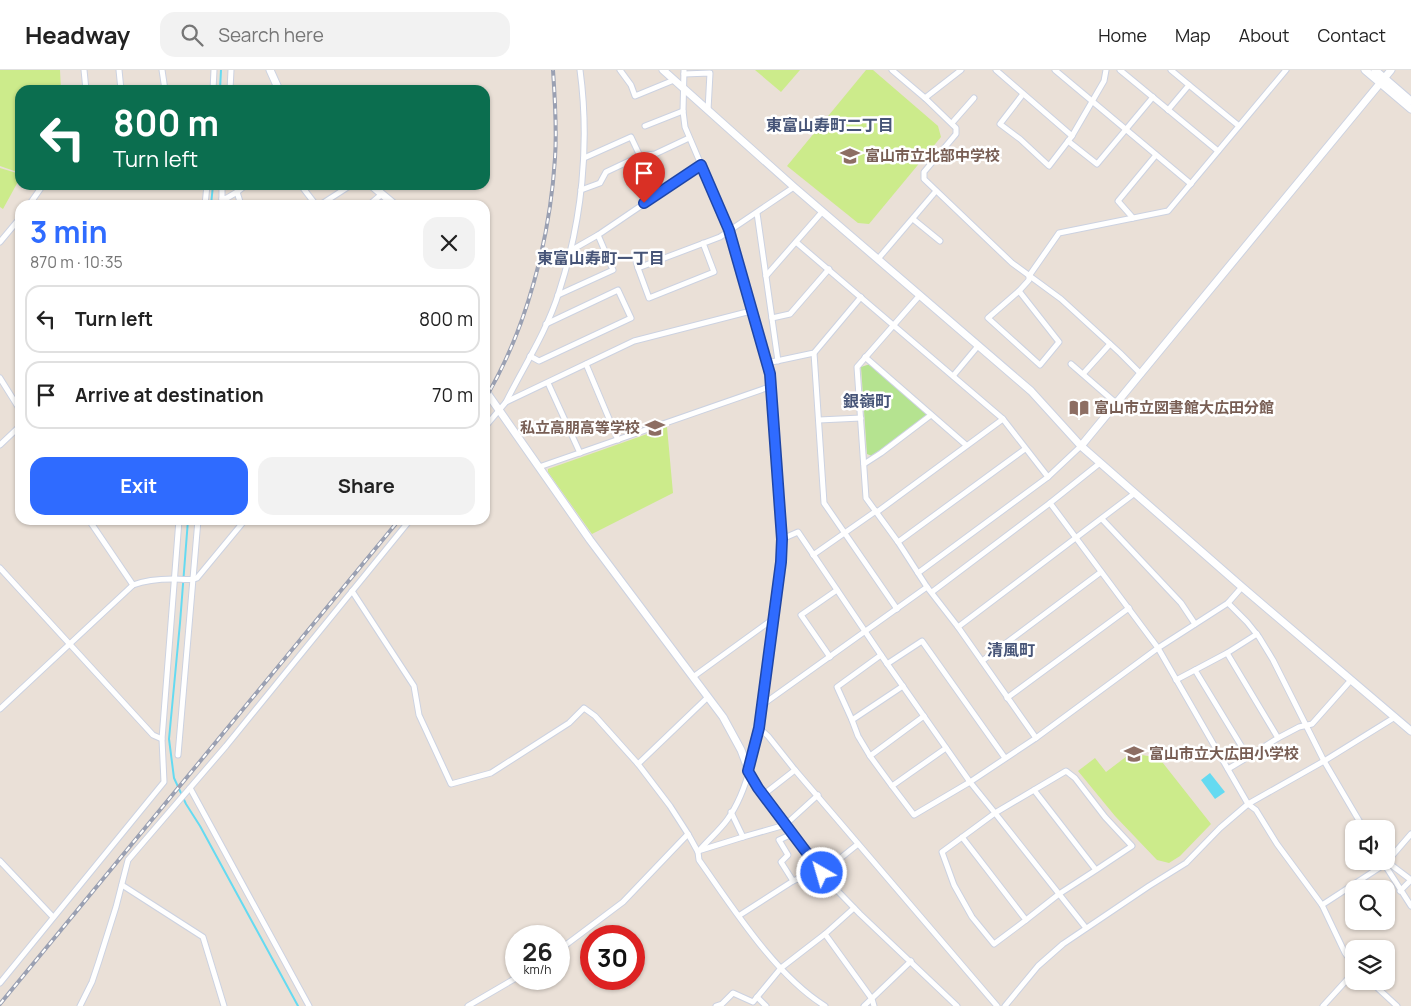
<!DOCTYPE html>
<meta charset="utf-8">
<style>
:root{--surface:#fff;--page:#f2f2f2;--text:#222;--muted:#767676;--line:#e0e0e0;--accent:#2f6bff}
body{margin:0;font-family:Manrope,"Noto Sans JP",sans-serif;background:var(--page);color:var(--text);height:100vh;display:flex;flex-direction:column;font-size:19px;white-space:nowrap}
*{box-sizing:border-box;margin:0}
p{font-size:16px;color:var(--muted)}
.icon{flex:none;width:28px;height:28px;fill:none;stroke:currentColor;stroke-width:2;stroke-linecap:round;stroke-linejoin:round}
.map{position:relative;flex:1;overflow:hidden}
.sheet{position:absolute;left:15px;top:130px;width:475px;height:325px;display:flex;flex-direction:column;background:var(--surface);border-radius:15px;box-shadow:0 1px 4px #0004}
.sheet>*{flex:none}
.banner{position:absolute;left:15px;top:15px;width:475px;height:105px;border-radius:15px;box-shadow:0 1px 4px #0004;background:#0b6e4f;color:#fff;overflow:hidden}
.fabs{position:absolute;left:1345px;top:750px;display:grid;gap:10px}
.fabs a{display:grid;place-items:center;width:50px;height:50px;border-radius:10px;background:var(--surface);box-shadow:0 1px 4px #0004;font-size:25px}
.speed{position:absolute;left:505px;top:855px;display:flex;gap:10px;font-size:25px;font-weight:700;text-align:center}
.speed>*{display:grid;place-content:center;width:65px;height:65px;border-radius:50%;background:var(--surface);box-shadow:0 1px 4px #0004;line-height:1}
.speed small{font-size:12px;font-weight:400}
.speed .limit{border:8px solid #d22;background:#fff;color:#111}
.pin{position:absolute;display:grid;place-items:center;width:42px;height:42px;color:#fff;margin:-51px -21px;border-radius:50% 50% 50% 0;rotate:-45deg;box-shadow:0 0 5px #0007}
.pin .icon{rotate:45deg}
.me{position:absolute;width:55px;margin:-28px;rotate:322deg;stroke-linejoin:round;filter:drop-shadow(0 0 4px #0008)}
.turn{display:flex;align-items:center;gap:18px;height:105px;padding:0 15px;font-size:22px}
.turn .icon{width:65px;height:65px;stroke-width:2.5}
.turn b{display:block;font-size:35px;line-height:42px}
.round{display:grid;place-items:center;flex:none;width:52px;height:52px;border-radius:15px;background:var(--page)}
.head{display:flex;align-items:center;justify-content:space-between;height:85px;padding:0 15px}
h1{font-size:30px;font-weight:700;line-height:38px;color:var(--accent)}
.action{display:flex;gap:10px;margin-top:auto;padding:10px 15px}
.action a{flex:1;height:58px;border-radius:15px;background:var(--accent);color:#fff;font-size:20px;font-weight:700;line-height:58px;text-align:center}
.action a+a{background:var(--page);color:var(--text)}
ul{padding:0;list-style:none}
li{display:flex;align-items:center;gap:15px;height:68px;margin:0 10px 8px;padding:0 5px;border:2px solid var(--line);border-radius:15px}
li div{flex:1}
li b{display:block;font-size:19px}
li em{font-style:normal}
header{display:flex;align-items:center;gap:30px;box-sizing:border-box;height:70px;padding:0 25px;background:var(--surface);border-bottom:1px solid var(--line)}
header strong{font-size:24px}
nav{display:flex;gap:28px;margin-inline-start:auto;font-size:18px}
.search{width:350px;height:45px;background:var(--page);display:flex;align-items:center;gap:12px;box-sizing:border-box;padding:0 18px;border-radius:15px;color:var(--muted);font-size:19px}
.map>svg:first-child{display:block}
.green{fill:#b5e390}
.pitch{fill:#cceb8b}
.water{fill:#65daf1}
.lines{fill:none;stroke-linecap:round;stroke-linejoin:round}
.stream{stroke:#65daf1;stroke-width:2}
.street-casing{stroke:#ccd2e1;stroke-width:7}
.secondary-casing{stroke:#ccd2e1;stroke-width:9}
.street{stroke:#fff;stroke-width:5}
.secondary{stroke:#fff;stroke-width:7}
.rail-casing{stroke:#9aa0b2;stroke-width:4}
.rail{stroke:#fff;stroke-width:2;stroke-dasharray:5.5;stroke-linecap:butt}
.route-casing{stroke:#1f46a6;stroke-width:12}
.route{stroke:#2f6bff;stroke-width:9}
.labels{text-anchor:middle;stroke-width:5;stroke-linejoin:round;paint-order:stroke}
.education-label{font-size:15px;font-weight:bold;fill:#785e54;stroke:#fff;text-anchor:start}
.neighbourhood-label{font-size:16px;font-weight:bold;fill:#465477;stroke:#fff}
</style>
<header>
<strong>Headway</strong>
<div class="search"><svg class="icon" aria-label="search" viewBox="0 0 24 24"><circle cx="10" cy="10" r="6"/><path d="M15 15l6 6"/></svg>Search here</div>
<nav><a>Home</a><a>Map</a><a>About</a><a>Contact</a></nav>
</header>
<div class="map">
<svg width="1411" height="936" viewBox="0 0 1411 936">
<rect width="100%" height="100%" fill="#eae0d7"/>
<!-- green -->
<path class="green" d="M870,294L928,344L872,386L867,384L861,297Z"/>
<!-- pitch -->
<g class="pitch">
<path d="M0,0H60L61,20H20V103L0,96Z"/>
<path d="M755,0H800L781,22Z"/>
<path d="M866,0H873L938,56L941,67L869,154L858,153L787,96Z"/>
<path d="M0,98L20,104V108L3,139L0,137Z"/>
<path d="M667,357L673,423L592,464L548,402V399Z"/>
<path d="M1131,683L1159,688L1211,754L1180,786L1169,793L1157,790L1115,746L1078,701L1095,688L1106,702Z"/>
</g>
<!-- water -->
<path class="water" d="M1210,703L1225,722L1215,729L1201,710Z"/>
<g class="lines">
<!-- stream -->
<g class="stream">
<path d="M220,20L221,0"/>
<path d="M211,135L213,115"/>
<path d="M188,450L180,553L169,669L174,708L186,734L200,756L298,936"/>
</g>
<defs>
<g id="street">
<path d="M84,0L86,20"/>
<path d="M119,0L121,20"/>
<path d="M162,0L165,20"/>
<path d="M620,0L631,15L635,26L674,10"/>
<path d="M684,0L683,41L685,57L729,160L770,305L772,316L778,439L782,469L781,492L762,635C757,672 749,720 727,750C719,761 707,771 698,782"/>
<path d="M892,0L925,28L956,58V64L924,102V109L1012,193L1061,229L1120,283L1141,304"/>
<path d="M996,0L1072,66"/>
<path d="M1055,0L1191,114"/>
<path d="M1120,0L1218,81"/>
<path d="M1171,0L1189,15"/>
<path d="M684,4L710,3L708,40"/>
<path d="M213,20L214,0"/>
<path d="M230,20L231,0"/>
<path d="M1023,24L1000,54L1020,69L1049,96L1072,66L1104,11L1106,0"/>
<path d="M925,28L961,0"/>
<path d="M1168,40L1189,15L1239,56"/>
<path d="M952,53L974,28"/>
<path d="M645,56L683,41"/>
<path d="M1068,71L1097,94L1153,27"/>
<path d="M584,88L631,67L640,86"/>
<path d="M306,115L303,118L316,135"/>
<path d="M581,120L600,113L606,102L640,86L655,84L689,68"/>
<path d="M222,129L227,128L237,122"/>
<path d="M29,135L43,115"/>
<path d="M205,135L207,115"/>
<path d="M222,135V115"/>
<path d="M241,135L237,122L246,115"/>
<path d="M320,135L351,115"/>
<path d="M369,135L382,124"/>
<path d="M757,143L778,291"/>
<path d="M1133,148L1118,131L1156,85"/>
<path d="M913,149L940,171"/>
<path d="M0,172L20,148"/>
<path d="M796,172L1003,349L1048,407"/>
<path d="M703,173L714,202L649,228L638,198L720,167L794,117"/>
<path d="M570,181L598,165L701,95"/>
<path d="M635,187L638,198"/>
<path d="M878,189L936,121"/>
<path d="M766,206L822,142"/>
<path d="M1019,221L1029,210V206L1059,163L1168,141L1286,0"/>
<path d="M1019,221L1059,272L1040,295L988,248Z"/>
<path d="M558,225L613,200L598,165"/>
<path d="M920,225L857,297L866,428L898,472L927,517L958,557L1036,668"/>
<path d="M772,248L790,244L829,199"/>
<path d="M814,283L824,433L897,539"/>
<path d="M530,286L539,291L631,248L618,220L546,254"/>
<path d="M865,287L966,375"/>
<path d="M767,293L814,283L861,227"/>
<path d="M586,294L618,370"/>
<path d="M1071,294L1117,334"/>
<path d="M1083,304L1110,274"/>
<path d="M953,306L978,276"/>
<path d="M0,308L20,340"/>
<path d="M548,313L580,383"/>
<path d="M506,332C524,296 547,261 559,222C582,151 590,74 580,0"/>
<path d="M819,350L861,348"/>
<path d="M485,357L506,332L634,271L751,241"/>
<path d="M0,375L20,356"/>
<path d="M1100,393L1050,433L1158,578L1248,734L1256,740L1277,774L1322,835L1345,883L1354,895"/>
<path d="M864,394L881,383L931,345"/>
<path d="M539,397L772,316"/>
<path d="M877,442L1003,349"/>
<path d="M1102,449L1181,533L1195,554"/>
<path d="M89,450L133,515"/>
<path d="M782,469L798,462L881,585L970,712L1036,668L1158,578L1228,533L1242,517"/>
<path d="M898,472L1025,379"/>
<path d="M813,485L876,441"/>
<path d="M0,498L153,665L162,669L164,712L0,913"/>
<path d="M918,503L1048,407L1081,376"/>
<path d="M352,521L414,616L419,645L451,714L491,703L569,653L584,638L595,646L638,694"/>
<path d="M932,522L1050,433"/>
<path d="M1228,533L1247,552L1259,567L1273,590L1324,691L1364,759"/>
<path d="M958,557L1135,423"/>
<path d="M1257,564L1227,583L1278,668L1299,657L1312,654L1351,610"/>
<path d="M1227,583L1195,600L1248,687L1278,668"/>
<path d="M830,587L801,545L837,520"/>
<path d="M982,591L1101,502"/>
<path d="M887,594L922,571L1005,688"/>
<path d="M693,607L773,549"/>
<path d="M1176,610L1195,600"/>
<path d="M1007,628L1129,538"/>
<path d="M762,635L927,517"/>
<path d="M0,639L133,515C146,510 159,509 173,509C182,509 190,511 197,508L245,450"/>
<path d="M852,650L837,617L881,585"/>
<path d="M759,658L768,666L795,700L997,936"/>
<path d="M162,669L179,450"/>
<path d="M946,678L892,716L914,745L970,712L995,743L942,782L954,815L972,847L994,874L1026,850L962,767"/>
<path d="M178,685L198,450"/>
<path d="M870,686L858,666L852,650L903,616"/>
<path d="M1228,699L1248,687"/>
<path d="M749,701L758,718L829,812L860,844L957,936"/>
<path d="M892,716L870,686L924,646"/>
<path d="M190,718L309,936"/>
<path d="M1034,720L995,743L1086,858"/>
<path d="M763,725L795,700"/>
<path d="M731,742L743,767L785,755L818,725"/>
<path d="M688,764L670,736L638,694L708,627"/>
<path d="M792,764L779,770L788,785L781,792L793,811L819,800"/>
<path d="M698,781L743,767"/>
<path d="M0,791L53,847"/>
<path d="M1383,792L1411,836"/>
<path d="M1385,794H1390L1411,810L1400,821"/>
<path d="M822,803L858,774"/>
<path d="M122,815L203,867L224,936"/>
<path d="M1322,835L1385,794L1411,764"/>
<path d="M854,838L825,864L872,929L874,936"/>
<path d="M740,845L793,811"/>
<path d="M1026,850L1059,824L1096,800L1034,720L1066,701L1075,708L1105,747L1132,776L1096,800"/>
<path d="M559,880L623,832L688,764L698,782L699,790C733,838 775,905 825,936"/>
<path d="M1370,911L1397,936"/>
<path d="M757,927L766,936"/>
<path d="M80,936L92,912L99,891L116,837L128,790L226,676L410,450"/>
<path d="M468,936L516,908"/>
<path d="M716,936L722,934L733,923L753,932L781,898L825,864"/>
<path d="M864,936L911,891"/>
<path d="M1005,936L1038,896L1063,874L1149,816L1186,793L1220,758L1248,734L1324,691L1395,647"/>
<path d="M1323,936L1354,902"/>
</g>
<g id="secondary">
<path d="M270,0L279,20"/>
<path d="M663,0L794,117L1031,321L1081,376L1242,517L1411,661"/>
<path d="M1365,0L1411,39"/>
<path d="M1375,0L1411,31"/>
<path d="M371,115L395,135"/>
<path d="M485,320L590,470L723,647L741,680L749,701"/>
<path d="M1081,376L1391,0"/>
</g>
</defs>
<!-- street casing -->
<use href="#street" class="street-casing"/>
<!-- secondary casing -->
<use href="#secondary" class="secondary-casing"/>
<!-- street -->
<use href="#street" class="street"/>
<!-- secondary -->
<use href="#secondary" class="secondary"/>
<defs>
<g id="rail">
<path d="M485,329C527,259 550,168 555,88C557,59 555,29 553,0"/>
<path d="M0,934L399,450"/>
</g>
</defs>
<!-- rail casing -->
<use href="#rail" class="rail-casing"/>
<!-- rail -->
<use href="#rail" class="rail"/>
</g>
<g class="lines">
<defs>
<path id="route" d="M644,133L701,95L729,160L770,304L782,469L781,492L759,658L748,701L758,718L822,803"/>
</defs>
<!-- route casing -->
<use href="#route" class="route-casing"/>
<!-- route -->
<use href="#route" class="route"/>
</g>
<!-- icons -->
<defs>
<symbol id="school-bare" viewBox="-9 -9 18 18"><path d="M0-5L7-2L0 1L-7-2ZM-4 1L0 2.5L4 1V4Q0 6-4 4Z" fill="#8d6e63" stroke="#fff" stroke-width="2.5" paint-order="stroke"/></symbol>
<symbol id="library-bare" viewBox="-9 -9 18 18"><path d="M-6-4Q-3-5.5-.7-3.5V5Q-3 3-6 4ZM6-4Q3-5.5 .7-3.5V5Q3 3 6 4Z" fill="#8d6e63" stroke="#fff" stroke-width="2.5" paint-order="stroke"/></symbol>
</defs>
<g fill-rule="evenodd">
<use href="#school-bare" x="836" y="72" width="28" height="28"/>
<use href="#library-bare" x="1065" y="324" width="28" height="28"/>
<use href="#school-bare" x="641" y="344" width="28" height="28"/>
<use href="#school-bare" x="1120" y="670" width="28" height="28"/>
</g>
<g class="labels">
<!-- education labels -->
<g class="education-label">
<text x="865" y="91">富山市立北部中学校</text>
<text x="1094" y="343">富山市立図書館大広田分館</text>
<text x="640" y="363" text-anchor="end">私立高朋高等学校</text>
<text x="1149" y="689">富山市立大広田小学校</text>
</g>
<!-- neighbourhood labels -->
<g class="neighbourhood-label">
<text x="830" y="61">東富山寿町二丁目</text>
<text x="601" y="194">東富山寿町一丁目</text>
<text x="867" y="337">銀嶺町</text>
<text x="1011" y="586">清風町</text>
</g>
</g>
</svg>
<div class="fabs">
<a><svg class="icon" aria-label="sound" viewBox="0 0 24 24"><path d="M4 9h4l5-4v14l-5-4H4zM17 9q2 3 0 6"/></svg></a>
<a><svg class="icon" aria-label="search" viewBox="0 0 24 24"><circle cx="10" cy="10" r="6"/><path d="M15 15l6 6"/></svg></a>
<a><svg class="icon" aria-label="layers" viewBox="0 0 24 24"><path d="M12 4l9 5-9 5-9-5zM3 14l9 5 9-5"/></svg></a>
</div>
<div class="speed"><div>26<small>km/h</small></div><div class="limit">30</div></div>
<div class="pin" style="left:644px;top:133px;background:#d93025"><svg class="icon" aria-label="arrive" viewBox="0 0 24 24"><path d="M6 21V4h12l-3 4 3 4H6"/></svg></div>
<svg class="me" style="left:822px;top:803px" viewBox="-20 -20 40 40"><circle r="17" fill="#2f6bff" stroke="#fff" stroke-width="3"/><path d="M0-11L8 9 0 5-8 9z" fill="#fff"/></svg>
<div class="banner">
<div class="turn"><svg class="icon" aria-label="left" viewBox="0 0 24 24"><path d="M17 20v-9H6M10 6l-5 5 5 5"/></svg><div><b>800 m</b>Turn left</div></div>
</div>
<section class="sheet">
<div class="head"><div><h1>3 min</h1><p>870 m · 10:35</p></div><a class="round"><svg class="icon" aria-label="close" viewBox="0 0 24 24"><path d="M6 6l12 12M18 6L6 18"/></svg></a></div>
<ul>
<li><svg class="icon" aria-label="left" viewBox="0 0 24 24"><path d="M17 20v-9H6M10 6l-5 5 5 5"/></svg><div><b>Turn left</b></div><em>800 m</em></li>
<li><svg class="icon" aria-label="arrive" viewBox="0 0 24 24"><path d="M6 21V4h12l-3 4 3 4H6"/></svg><div><b>Arrive at destination</b></div><em>70 m</em></li>
</ul>
<div class="action"><a>Exit</a><a>Share</a></div>
</section>
</div>
